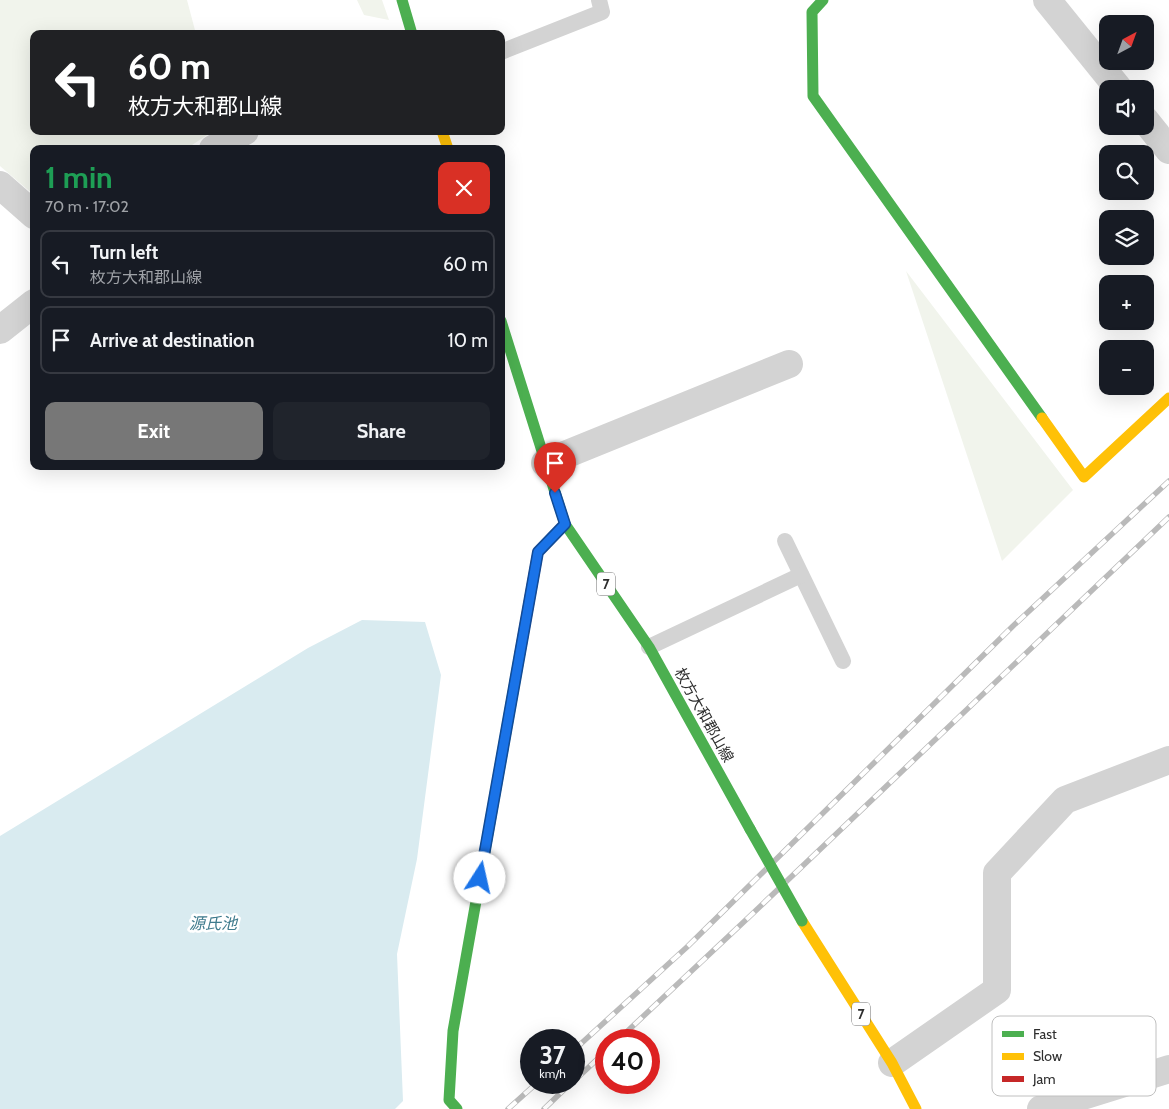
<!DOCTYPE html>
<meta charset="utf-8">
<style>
:root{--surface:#171b24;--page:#20242c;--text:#f1f3f6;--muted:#9ea1a6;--line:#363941;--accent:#777}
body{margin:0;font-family:Cabin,"Noto Sans JP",sans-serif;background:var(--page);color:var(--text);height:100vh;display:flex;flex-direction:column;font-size:19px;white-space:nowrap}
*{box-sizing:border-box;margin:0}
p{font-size:16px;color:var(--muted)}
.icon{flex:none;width:28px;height:28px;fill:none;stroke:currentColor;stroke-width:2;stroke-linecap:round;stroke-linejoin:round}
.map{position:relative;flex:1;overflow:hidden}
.details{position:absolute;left:30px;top:145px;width:475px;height:325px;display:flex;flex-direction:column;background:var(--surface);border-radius:10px;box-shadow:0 5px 20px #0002}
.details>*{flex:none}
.hud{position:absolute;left:30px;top:30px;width:475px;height:105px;border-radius:10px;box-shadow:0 5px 20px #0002;background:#202124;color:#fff;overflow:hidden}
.needle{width:32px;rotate:41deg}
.controls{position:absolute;left:1099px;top:15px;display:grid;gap:10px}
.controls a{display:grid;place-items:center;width:55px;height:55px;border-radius:10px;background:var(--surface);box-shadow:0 5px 20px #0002;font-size:25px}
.speed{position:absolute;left:520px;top:1029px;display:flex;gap:10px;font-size:25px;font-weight:700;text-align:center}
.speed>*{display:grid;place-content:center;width:65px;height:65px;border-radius:50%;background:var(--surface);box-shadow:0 5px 20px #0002;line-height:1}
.speed small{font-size:12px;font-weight:400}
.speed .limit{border:8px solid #d22;background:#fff;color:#111}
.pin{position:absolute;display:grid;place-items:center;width:42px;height:42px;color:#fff;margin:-51px -21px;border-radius:50% 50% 50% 0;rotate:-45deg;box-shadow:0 0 5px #0007}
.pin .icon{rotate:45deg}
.me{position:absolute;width:55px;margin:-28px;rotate:10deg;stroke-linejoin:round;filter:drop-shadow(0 0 4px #0008)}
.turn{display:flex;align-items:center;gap:18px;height:105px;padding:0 15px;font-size:22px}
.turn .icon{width:65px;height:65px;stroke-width:2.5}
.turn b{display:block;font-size:35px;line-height:42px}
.round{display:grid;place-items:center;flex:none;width:52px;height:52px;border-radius:10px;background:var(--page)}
.head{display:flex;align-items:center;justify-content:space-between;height:85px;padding:0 15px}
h1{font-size:30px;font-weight:800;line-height:38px;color:#1e9e55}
.action{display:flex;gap:10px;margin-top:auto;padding:10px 15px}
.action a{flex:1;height:58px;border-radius:10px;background:var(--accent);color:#fff;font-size:20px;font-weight:800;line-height:58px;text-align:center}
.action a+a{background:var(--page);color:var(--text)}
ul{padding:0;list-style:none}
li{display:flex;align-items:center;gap:15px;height:68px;margin:0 10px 8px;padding:0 5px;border:2px solid var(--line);border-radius:10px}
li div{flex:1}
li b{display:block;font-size:19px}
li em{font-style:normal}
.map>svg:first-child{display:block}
.green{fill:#f1f4ec}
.water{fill:#d9ebf0}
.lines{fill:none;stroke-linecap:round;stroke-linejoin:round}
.lane{stroke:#d3d3d3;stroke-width:16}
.street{stroke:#d3d3d3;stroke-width:28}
.fast{stroke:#4caf50;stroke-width:11}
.slow{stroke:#ffc107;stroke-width:11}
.jam{stroke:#c62828;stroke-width:11}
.rail-casing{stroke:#bababa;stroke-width:5.5}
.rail{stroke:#fff;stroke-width:4;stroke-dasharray:11;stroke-linecap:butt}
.fast-bridge{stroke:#4caf50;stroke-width:11}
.route-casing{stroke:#114b97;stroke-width:12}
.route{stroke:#1a73e8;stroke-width:9}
.labels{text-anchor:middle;stroke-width:5;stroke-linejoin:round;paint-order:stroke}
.shield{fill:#fff;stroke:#6d6d6d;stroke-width:1}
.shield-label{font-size:14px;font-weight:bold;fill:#2e2e2e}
.street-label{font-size:15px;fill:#2e2e2e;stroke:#fff}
.water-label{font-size:16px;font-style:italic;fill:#3f7b8d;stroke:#fff}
.key{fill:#fff;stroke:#c0c0c0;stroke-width:1}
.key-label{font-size:14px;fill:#2e2e2e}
</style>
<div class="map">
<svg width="1169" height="1109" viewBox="0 0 1169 1109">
<rect width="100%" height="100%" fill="#fff"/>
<!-- green -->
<g class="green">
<path d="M0,0H187L196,34H34V131H213L186,149H34V195L0,166Z"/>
<path d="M357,0H382L389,20L364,15Z"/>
<path d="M906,271L1073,490L1002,561Z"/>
</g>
<!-- water -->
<path class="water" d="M362,620L425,622L441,675L417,859L397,954L403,1101L395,1109H0V836L308,648Z"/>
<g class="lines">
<!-- lane -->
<g class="lane">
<path d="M501,52L602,12L599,0"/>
<path d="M785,541L843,661"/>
<path d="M649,647L801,575"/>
</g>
<!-- street -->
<g class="street">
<path d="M1047,0L1119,89"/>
<path d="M1145,120L1169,150"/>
<path d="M213,149L245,131"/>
<path d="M0,185L34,215"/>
<path d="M0,330L34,303"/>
<path d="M545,463L789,364"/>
<path d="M892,1063L997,990V873L1065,800L1169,760"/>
<path d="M1041,1109L1169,1069"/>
</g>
<!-- fast -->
<g class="fast">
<path d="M402,0L412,34"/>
<path d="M823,0L812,12L813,96L1042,418"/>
<path d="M501,321L565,524L649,647L750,829"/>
<path d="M457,1109L449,1100L453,1031L520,653"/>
</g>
<!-- slow -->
<g class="slow">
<path d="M442,131L448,149"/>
<path d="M1042,418L1084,477L1169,398"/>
<path d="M802,921L892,1063L916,1109"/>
</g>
<!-- jam -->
<path class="jam" d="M520,653L538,552L565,524"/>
<defs>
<g id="rail">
<path d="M618,1040L749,917L1169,517"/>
<path d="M574,1050L687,947L1013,626L1169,481"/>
<path d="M574,1081L606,1051"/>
<path d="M508,1109L538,1082"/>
<path d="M544,1109L572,1082"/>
</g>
</defs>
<!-- rail casing -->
<use href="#rail" class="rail-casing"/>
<!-- rail -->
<use href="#rail" class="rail"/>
<!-- fast-bridge -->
<path class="fast-bridge" d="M750,829L802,921"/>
</g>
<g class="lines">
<defs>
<path id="route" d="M480,878L538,552L565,524L555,493"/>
</defs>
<!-- route casing -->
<use href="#route" class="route-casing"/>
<!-- route -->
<use href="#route" class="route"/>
</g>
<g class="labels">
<!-- shield labels -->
<g class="shield">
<rect x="597" y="572.5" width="18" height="23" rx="4"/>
<rect x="852" y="1002.5" width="18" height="23" rx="4"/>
</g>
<g class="shield-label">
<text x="606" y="589">7</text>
<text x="861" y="1019">7</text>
</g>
<!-- street labels -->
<g class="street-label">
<text transform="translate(704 715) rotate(61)" y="5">枚方大和郡山線</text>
</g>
<!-- water labels -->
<g class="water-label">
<text x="213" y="929">源氏池</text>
</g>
</g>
<!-- legend -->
<rect x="992" y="1016" width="164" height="80" rx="8" class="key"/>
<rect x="1002" y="1031" width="22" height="6" fill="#4caf50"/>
<rect x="1002" y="1053" width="22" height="7" fill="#ffc107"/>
<rect x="1002" y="1076" width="22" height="6" fill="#c62828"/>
<g class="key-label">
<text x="1033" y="1039">Fast</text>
<text x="1033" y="1061">Slow</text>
<text x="1033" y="1084">Jam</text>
</g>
</svg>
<div class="controls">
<a><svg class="needle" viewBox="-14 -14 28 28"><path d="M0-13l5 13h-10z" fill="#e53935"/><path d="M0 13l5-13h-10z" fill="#9ea1a6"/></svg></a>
<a><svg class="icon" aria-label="sound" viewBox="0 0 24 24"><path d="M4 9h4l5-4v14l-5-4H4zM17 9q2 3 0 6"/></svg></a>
<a><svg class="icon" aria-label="search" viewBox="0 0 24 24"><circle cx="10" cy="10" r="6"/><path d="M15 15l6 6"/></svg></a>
<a><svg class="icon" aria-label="layers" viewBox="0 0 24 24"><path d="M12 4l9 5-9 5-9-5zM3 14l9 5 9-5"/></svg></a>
<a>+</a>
<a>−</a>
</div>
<div class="speed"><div>37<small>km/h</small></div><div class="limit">40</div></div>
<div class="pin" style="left:555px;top:493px;background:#d93025"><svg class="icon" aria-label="arrive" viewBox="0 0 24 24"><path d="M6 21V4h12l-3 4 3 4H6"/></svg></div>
<svg class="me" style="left:480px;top:878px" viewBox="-20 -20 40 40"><circle r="19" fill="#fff"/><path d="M0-13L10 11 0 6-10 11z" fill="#1a73e8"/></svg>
<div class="hud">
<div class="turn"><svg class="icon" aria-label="left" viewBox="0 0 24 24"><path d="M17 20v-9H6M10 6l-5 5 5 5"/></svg><div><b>60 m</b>枚方大和郡山線</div></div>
</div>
<section class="details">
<div class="head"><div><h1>1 min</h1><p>70 m · 17:02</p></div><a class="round" style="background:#d93025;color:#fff"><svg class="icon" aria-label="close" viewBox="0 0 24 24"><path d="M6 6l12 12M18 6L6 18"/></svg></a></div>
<ul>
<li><svg class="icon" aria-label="left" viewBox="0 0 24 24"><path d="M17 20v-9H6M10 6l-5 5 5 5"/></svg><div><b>Turn left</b><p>枚方大和郡山線</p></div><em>60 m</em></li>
<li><svg class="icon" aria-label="arrive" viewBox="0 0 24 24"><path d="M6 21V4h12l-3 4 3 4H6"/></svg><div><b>Arrive at destination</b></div><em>10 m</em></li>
</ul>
<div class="action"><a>Exit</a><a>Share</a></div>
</section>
</div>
